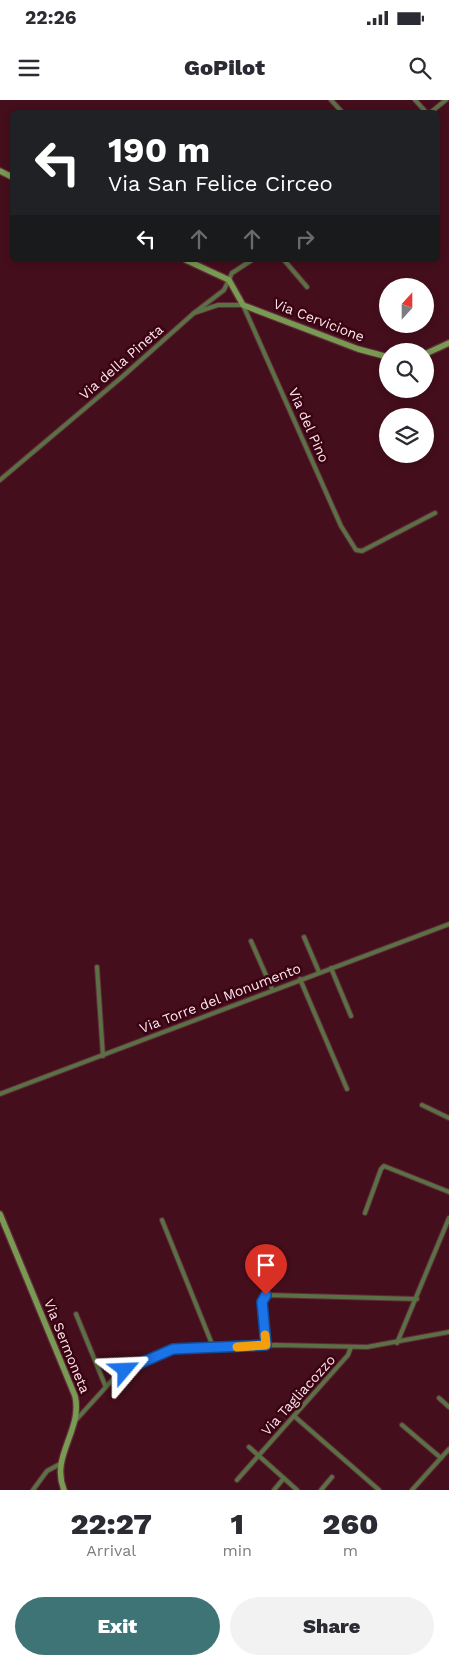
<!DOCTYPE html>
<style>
:root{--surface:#fff;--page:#f2f2f3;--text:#2b2b33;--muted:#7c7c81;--accent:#3e7475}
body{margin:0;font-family:"Work Sans",sans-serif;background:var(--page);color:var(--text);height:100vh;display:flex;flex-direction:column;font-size:19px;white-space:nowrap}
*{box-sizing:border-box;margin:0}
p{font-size:16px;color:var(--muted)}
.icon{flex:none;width:28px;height:28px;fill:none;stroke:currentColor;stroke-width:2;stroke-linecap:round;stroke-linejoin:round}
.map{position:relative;height:1390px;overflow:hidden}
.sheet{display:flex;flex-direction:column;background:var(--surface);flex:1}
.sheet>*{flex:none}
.top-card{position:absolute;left:10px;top:10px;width:430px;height:152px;border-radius:8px;box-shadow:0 2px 8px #0003;background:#202124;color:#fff;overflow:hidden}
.needle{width:32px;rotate:21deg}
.controls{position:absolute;left:379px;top:178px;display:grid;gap:10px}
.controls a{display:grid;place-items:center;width:55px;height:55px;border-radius:50%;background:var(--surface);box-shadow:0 2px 8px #0003;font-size:25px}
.pin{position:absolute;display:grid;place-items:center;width:42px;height:42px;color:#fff;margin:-51px -21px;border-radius:50% 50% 50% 0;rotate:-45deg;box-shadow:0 0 5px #0007}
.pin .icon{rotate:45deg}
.me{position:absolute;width:55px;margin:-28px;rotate:64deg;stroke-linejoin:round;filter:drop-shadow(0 0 4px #0008)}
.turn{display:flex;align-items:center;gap:18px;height:105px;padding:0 15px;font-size:22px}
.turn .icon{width:65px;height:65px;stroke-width:2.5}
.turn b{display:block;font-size:35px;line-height:42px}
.lanes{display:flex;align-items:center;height:48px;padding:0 15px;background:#0003;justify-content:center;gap:25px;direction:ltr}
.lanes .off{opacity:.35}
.eta{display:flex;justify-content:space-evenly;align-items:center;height:85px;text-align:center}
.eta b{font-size:30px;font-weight:800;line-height:35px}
.action{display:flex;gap:10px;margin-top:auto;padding:10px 15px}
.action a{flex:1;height:58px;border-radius:30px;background:var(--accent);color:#fff;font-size:20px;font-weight:800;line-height:58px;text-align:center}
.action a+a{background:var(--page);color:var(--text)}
.status{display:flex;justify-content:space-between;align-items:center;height:35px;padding:0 25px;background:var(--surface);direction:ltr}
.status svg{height:14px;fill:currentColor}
header{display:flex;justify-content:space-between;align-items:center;height:65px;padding:0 15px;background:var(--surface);font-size:22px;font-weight:800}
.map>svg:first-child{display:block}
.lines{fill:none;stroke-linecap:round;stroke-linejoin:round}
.street-casing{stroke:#5f2c39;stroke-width:6}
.secondary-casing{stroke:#5f2c39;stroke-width:8}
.street{stroke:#5b7044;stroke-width:4}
.secondary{stroke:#789a52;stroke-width:5.5}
.route-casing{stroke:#114b97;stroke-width:12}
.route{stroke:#1a73e8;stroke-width:9}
.slow{stroke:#f59e0b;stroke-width:9}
.labels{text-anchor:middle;stroke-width:5;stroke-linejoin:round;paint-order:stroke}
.street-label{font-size:14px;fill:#fde7e9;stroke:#390313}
</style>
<div class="status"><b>22:26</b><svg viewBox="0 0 49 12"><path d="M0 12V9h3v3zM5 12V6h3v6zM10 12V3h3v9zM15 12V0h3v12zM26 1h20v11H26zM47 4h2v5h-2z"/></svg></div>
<header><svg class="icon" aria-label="menu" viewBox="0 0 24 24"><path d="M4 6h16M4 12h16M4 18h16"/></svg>GoPilot<svg class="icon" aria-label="search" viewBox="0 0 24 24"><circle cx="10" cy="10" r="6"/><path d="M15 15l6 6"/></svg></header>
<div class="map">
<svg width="449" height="1390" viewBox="0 0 449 1390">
<rect width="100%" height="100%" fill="#450e1c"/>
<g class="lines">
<defs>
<g id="street">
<path d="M331,0L342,12"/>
<path d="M415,0L426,12"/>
<path d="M431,12L446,0"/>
<path d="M284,160L307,187"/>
<path d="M194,213L218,205H243L341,426L356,450L362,451L435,413"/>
<path d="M0,380L122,277L194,213L224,190L232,173L252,160"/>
<path d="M304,837L319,872"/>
<path d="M251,841L272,889"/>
<path d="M97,867L103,956"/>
<path d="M331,868L351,916"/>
<path d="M300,879L347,989"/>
<path d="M0,994L449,824"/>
<path d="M422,1005L449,1018"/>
<path d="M365,1113L381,1069L384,1066L449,1092"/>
<path d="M162,1120L214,1249"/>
<path d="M76,1214L105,1285"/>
<path d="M397,1243L449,1118"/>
<path d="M266,1245L262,1202L266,1195L417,1199"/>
<path d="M439,1298L449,1307"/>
<path d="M294,1316L379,1390"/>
<path d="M76,1320L115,1277L172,1250L276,1245L367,1247L449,1232"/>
<path d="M402,1325L441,1358"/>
<path d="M249,1347L297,1390"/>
<path d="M237,1380L348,1255L351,1247"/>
<path d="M33,1390L47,1371L60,1364"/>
<path d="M274,1390L284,1378"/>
<path d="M321,1390L332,1377"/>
<path d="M412,1390L449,1349"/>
</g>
<g id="secondary">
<path d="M0,71L12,77"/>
<path d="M186,160L229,180L243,205L358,249L388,257"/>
<path d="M425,254L449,243"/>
<path d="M0,1114L75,1296C83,1330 50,1356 64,1390"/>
</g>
</defs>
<!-- street casing -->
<use href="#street" class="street-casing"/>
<!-- secondary casing -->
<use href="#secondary" class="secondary-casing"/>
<!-- street -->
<use href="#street" class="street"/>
<!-- secondary -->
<use href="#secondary" class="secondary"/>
</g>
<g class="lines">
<defs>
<path id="route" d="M125,1270L173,1249L266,1245L262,1202L266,1195"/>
</defs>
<!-- route casing -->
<use href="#route" class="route-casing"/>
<!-- route -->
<use href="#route" class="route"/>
<!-- slow -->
<path class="slow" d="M237,1247L266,1245L265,1235"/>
</g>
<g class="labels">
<!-- street labels -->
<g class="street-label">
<text transform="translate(319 220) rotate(21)" y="5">Via Cervicione</text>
<text transform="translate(121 262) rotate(-41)" y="5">Via della Pineta</text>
<text transform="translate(309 325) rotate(66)" y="5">Via del Pino</text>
<text transform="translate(220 898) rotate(-21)" y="5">Via Torre del Monumento</text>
<text transform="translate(67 1246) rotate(68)" y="5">Via Sermoneta</text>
<text transform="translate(298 1295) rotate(-48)" y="5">Via Tagliacozzo</text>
</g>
</g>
</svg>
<div class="controls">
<a><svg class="needle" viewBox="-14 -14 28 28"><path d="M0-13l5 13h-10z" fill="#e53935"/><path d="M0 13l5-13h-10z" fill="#7c7c81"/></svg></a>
<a><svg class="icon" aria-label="search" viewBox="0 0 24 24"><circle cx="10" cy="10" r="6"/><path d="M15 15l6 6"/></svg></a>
<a><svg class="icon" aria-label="layers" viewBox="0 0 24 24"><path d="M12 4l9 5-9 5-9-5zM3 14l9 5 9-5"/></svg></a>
</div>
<div class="pin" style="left:266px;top:1195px;background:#d93025"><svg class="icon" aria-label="arrive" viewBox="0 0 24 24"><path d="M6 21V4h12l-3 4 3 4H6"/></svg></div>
<svg class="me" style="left:125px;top:1270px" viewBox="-20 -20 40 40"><path d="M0-17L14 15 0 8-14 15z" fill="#1a73e8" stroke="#fff" stroke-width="4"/></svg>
<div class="top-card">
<div class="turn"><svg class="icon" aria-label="left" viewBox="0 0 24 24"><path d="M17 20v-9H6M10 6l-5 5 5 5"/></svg><div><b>190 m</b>Via San Felice Circeo</div></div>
<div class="lanes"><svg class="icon" aria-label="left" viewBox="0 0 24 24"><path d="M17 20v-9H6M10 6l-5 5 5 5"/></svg><svg class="icon off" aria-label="ahead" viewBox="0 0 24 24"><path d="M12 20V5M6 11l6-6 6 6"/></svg><svg class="icon off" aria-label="ahead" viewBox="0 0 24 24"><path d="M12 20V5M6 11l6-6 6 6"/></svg><svg class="icon off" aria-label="right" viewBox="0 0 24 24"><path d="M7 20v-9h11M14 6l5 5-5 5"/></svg></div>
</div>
</div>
<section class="sheet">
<div class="eta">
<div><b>22:27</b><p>Arrival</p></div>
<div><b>1</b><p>min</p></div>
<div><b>260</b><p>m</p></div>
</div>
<div class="action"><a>Exit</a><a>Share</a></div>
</section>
